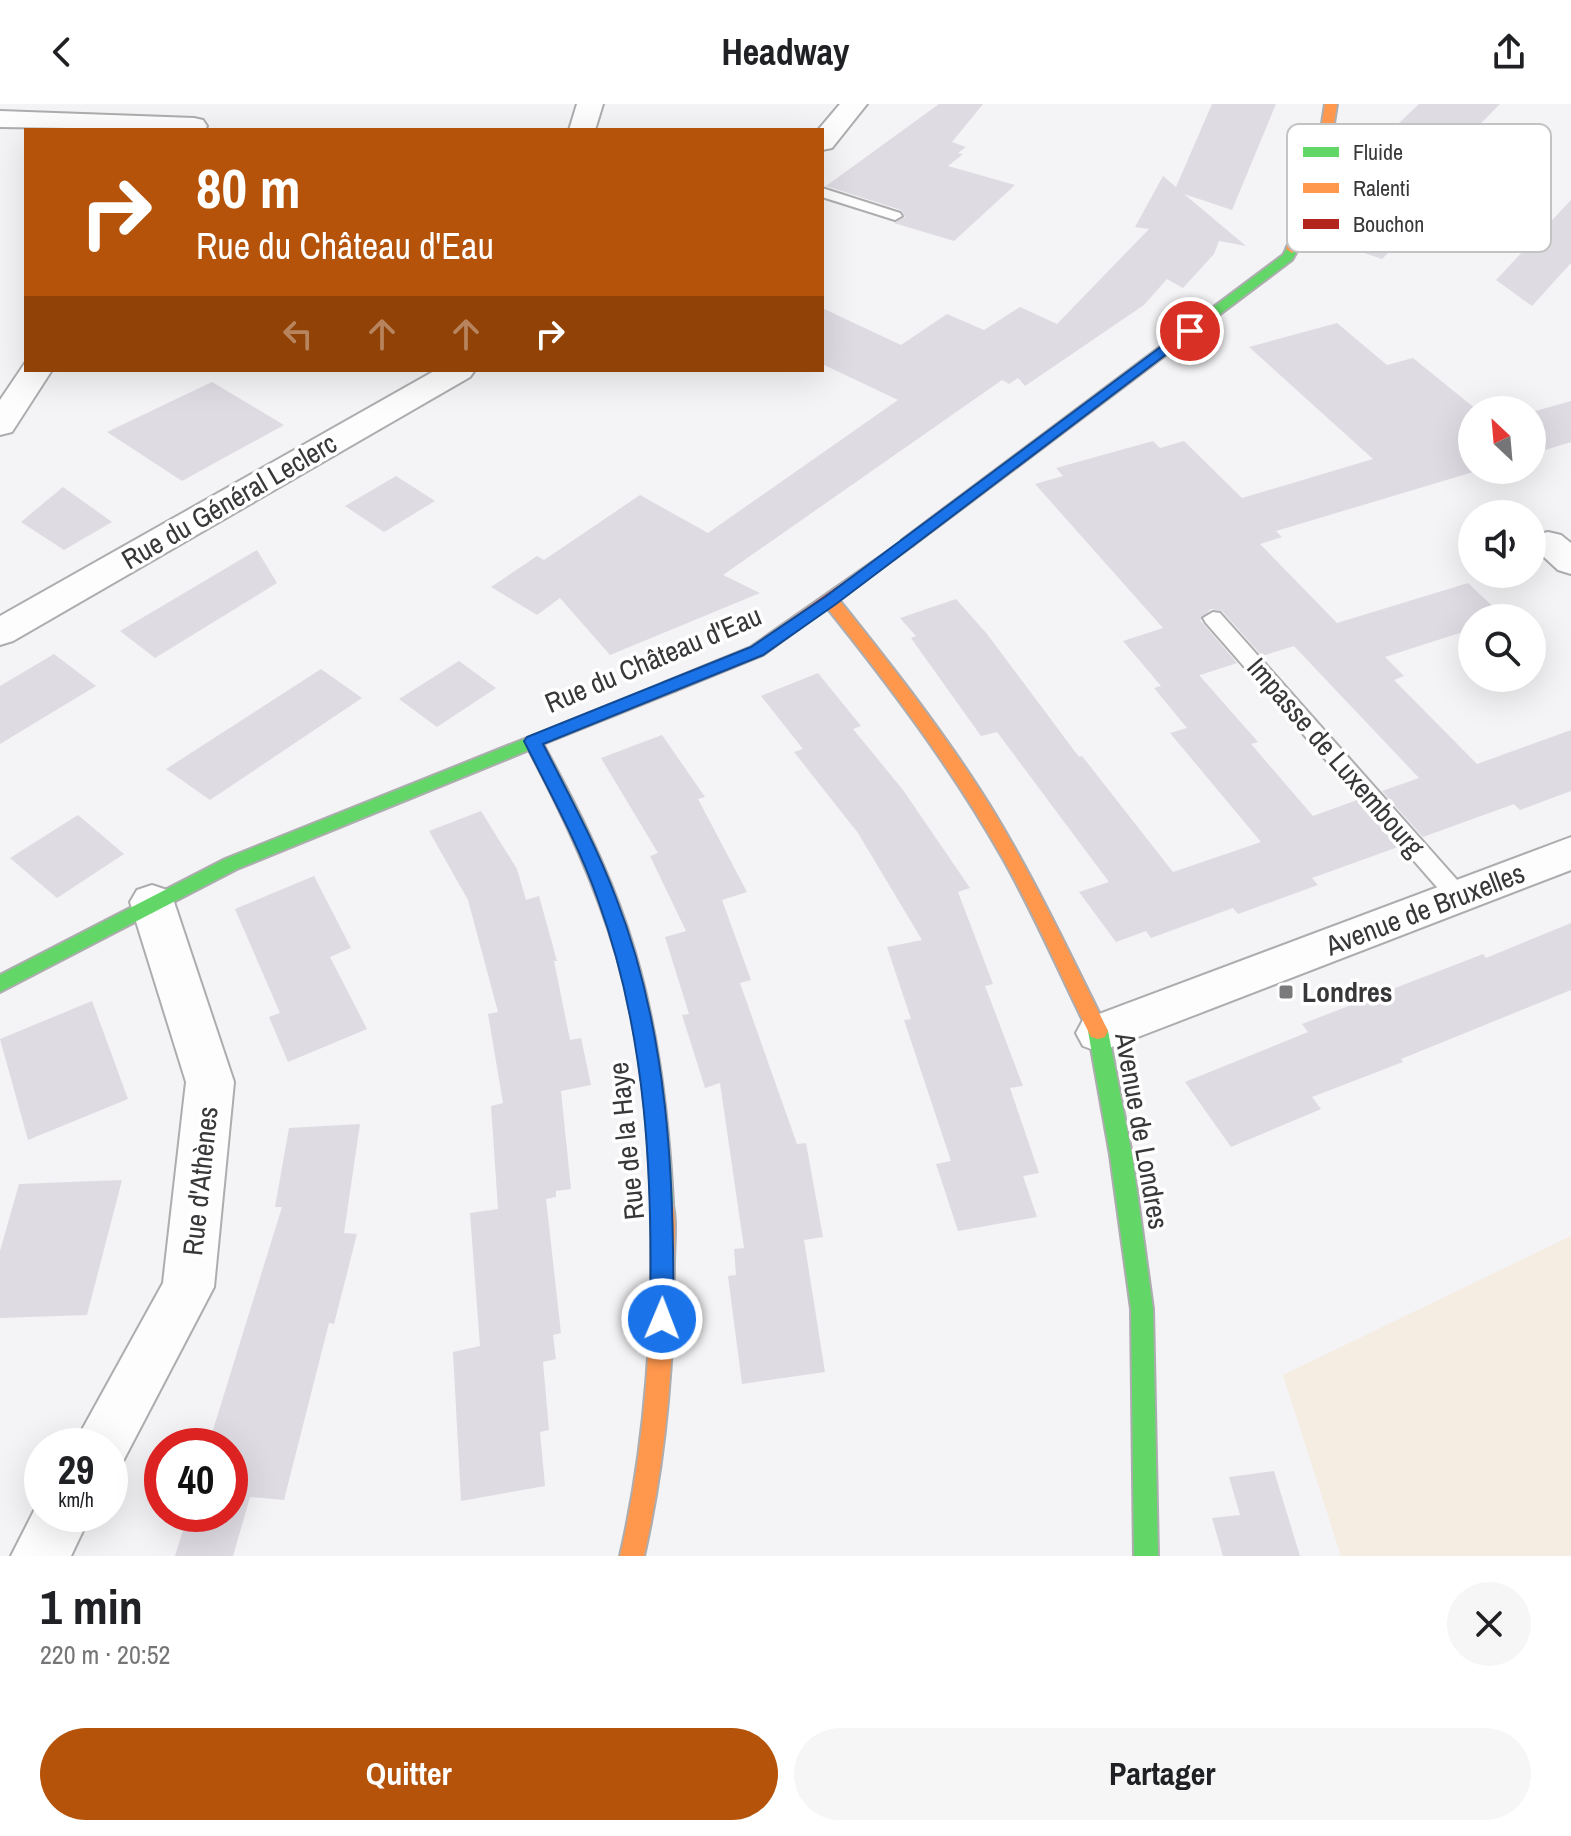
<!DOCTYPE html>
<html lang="fr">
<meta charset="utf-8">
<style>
:root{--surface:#fff;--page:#f6f6f6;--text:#202124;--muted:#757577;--accent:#b45309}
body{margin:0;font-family:"Archivo Narrow",sans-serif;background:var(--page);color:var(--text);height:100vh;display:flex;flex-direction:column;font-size:30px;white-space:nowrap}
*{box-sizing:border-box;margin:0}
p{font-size:26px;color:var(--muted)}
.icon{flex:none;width:44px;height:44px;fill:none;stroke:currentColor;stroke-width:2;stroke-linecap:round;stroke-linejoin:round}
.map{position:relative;height:1452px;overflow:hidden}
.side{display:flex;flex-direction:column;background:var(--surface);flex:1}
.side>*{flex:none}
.hud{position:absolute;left:24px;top:24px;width:800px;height:244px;border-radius:0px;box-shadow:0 8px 32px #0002;background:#b45309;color:#fff;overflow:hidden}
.needle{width:52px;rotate:334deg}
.fabs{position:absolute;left:1458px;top:292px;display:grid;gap:16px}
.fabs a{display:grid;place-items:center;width:88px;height:88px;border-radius:50%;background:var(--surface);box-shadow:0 8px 32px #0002;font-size:40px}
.speed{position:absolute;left:24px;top:1324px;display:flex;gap:16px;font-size:40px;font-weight:700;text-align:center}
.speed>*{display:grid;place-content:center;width:104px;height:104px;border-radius:50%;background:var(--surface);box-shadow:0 8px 32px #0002;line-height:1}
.speed small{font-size:20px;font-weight:400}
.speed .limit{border:12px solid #d22;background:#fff;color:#111}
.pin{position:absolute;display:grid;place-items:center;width:68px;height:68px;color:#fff;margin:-34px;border:4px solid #fff;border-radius:50%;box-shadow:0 2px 8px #0007}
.me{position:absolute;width:88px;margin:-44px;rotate:1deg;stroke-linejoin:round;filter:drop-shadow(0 0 6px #0008)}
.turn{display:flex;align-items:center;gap:28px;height:168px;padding:0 40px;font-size:36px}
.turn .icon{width:104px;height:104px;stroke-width:2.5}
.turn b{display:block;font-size:56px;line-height:68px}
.lanes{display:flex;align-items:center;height:76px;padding:0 40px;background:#0003;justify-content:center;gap:40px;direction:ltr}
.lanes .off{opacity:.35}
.round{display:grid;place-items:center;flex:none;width:84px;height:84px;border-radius:42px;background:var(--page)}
.headline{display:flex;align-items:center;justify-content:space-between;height:136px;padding:0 40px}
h1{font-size:48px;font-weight:700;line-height:60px}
.primary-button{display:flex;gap:16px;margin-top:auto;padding:16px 40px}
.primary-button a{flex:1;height:92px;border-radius:48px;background:var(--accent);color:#fff;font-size:32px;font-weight:700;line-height:92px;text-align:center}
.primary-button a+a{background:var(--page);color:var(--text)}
header{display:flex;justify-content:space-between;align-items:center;height:104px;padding:0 40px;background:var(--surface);font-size:36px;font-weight:700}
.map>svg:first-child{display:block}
.commercial{fill:#f5ece2}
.building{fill:#dfdbe3}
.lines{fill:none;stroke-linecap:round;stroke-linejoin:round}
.lane-casing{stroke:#adacae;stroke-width:4}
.street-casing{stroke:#adacae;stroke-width:4}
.fast-casing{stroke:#adacae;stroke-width:4}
.slow-casing{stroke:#adacae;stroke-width:4}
.jam-casing{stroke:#adacae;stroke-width:4}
.lane{fill:#fdfdfe;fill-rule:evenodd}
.street{fill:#fdfdfe;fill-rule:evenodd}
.fast{fill:#63d668;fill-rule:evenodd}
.slow{fill:#ff974d;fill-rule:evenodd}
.jam{fill:#b3261e;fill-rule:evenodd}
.route{fill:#1a73e8;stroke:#114b97;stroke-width:2}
.poi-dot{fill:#7a797b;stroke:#fff;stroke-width:3}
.labels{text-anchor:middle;stroke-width:7;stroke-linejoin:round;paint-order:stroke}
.street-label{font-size:28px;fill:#383739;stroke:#fff}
.poi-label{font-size:28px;font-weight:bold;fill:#383739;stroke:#fff;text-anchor:start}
.key{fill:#fff;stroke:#c3c3c4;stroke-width:2}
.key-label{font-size:22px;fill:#383739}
</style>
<header><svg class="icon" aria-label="back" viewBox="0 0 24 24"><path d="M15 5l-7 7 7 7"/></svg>Headway<svg class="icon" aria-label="share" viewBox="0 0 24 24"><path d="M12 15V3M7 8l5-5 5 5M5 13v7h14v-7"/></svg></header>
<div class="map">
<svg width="1571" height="1452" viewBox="0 0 1571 1452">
<rect width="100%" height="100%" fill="#f4f3f5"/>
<!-- commercial -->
<path class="commercial" d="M1571,1132V1452H1341L1283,1271Z"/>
<!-- building -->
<g class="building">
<path d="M939,0H983L952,38L966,43L958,49L963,50L948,62L1015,81L954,137L894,119L905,113L901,106L826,82Z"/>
<path d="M1212,0H1276L1232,106L1184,90L1246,142L1219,137L1214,150L1183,184L1167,175L1144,201L1025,282L1018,274L1009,280L1002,276L723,471L760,489L610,551L560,494L537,511L491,483L537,452L544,456L640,391L708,429L898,296L822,260V204L901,241L947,210L984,226L1020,203L1057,220L1149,125L1135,123L1163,72L1176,83Z"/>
<path d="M1419,0H1500L1413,88L1368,74L1401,42L1381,36Z"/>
<path d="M1381,90L1432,106L1382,155L1332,138Z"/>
<path d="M1571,96V159L1532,202L1496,176Z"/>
<path d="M1337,219L1387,261L1413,254L1477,306H1472V366H1480L1276,427L1282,433L1260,440L1337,519L1468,479L1505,514H1472V525L1385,553L1404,572L1394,576L1477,660L1571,626V687L1520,706L1514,700L1423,733L1382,687L1419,674L1294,542L1262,552L1222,507L1211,505L1200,516L1237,559L1194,573L1199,571L1258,638L1251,640L1313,712L1357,696L1398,743L1312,774L1318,781L1238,810L1233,804L1151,834L1146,827L1116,838L1079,788L1109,778L997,628L981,632L911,534L916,532L900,514L956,495L987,530L1079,653L1082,652L1173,768L1261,738L1170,629L1187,624L1154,584L1161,582L1123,537L1163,524L1035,380L1063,372L1056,364L1153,337L1160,344L1184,337L1242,394L1373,355L1249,243Z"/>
<path d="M212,278L284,321L182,377L107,328Z"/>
<path d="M1571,297V338L1532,350V308Z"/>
<path d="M396,372L435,397L384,428L345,402Z"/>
<path d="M63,383L112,418L64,446L21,418Z"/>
<path d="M257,446L277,479L155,554L120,527Z"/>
<path d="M54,550L96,582L0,640V582Z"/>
<path d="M459,557L496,584L437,623L399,595Z"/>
<path d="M321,565L362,594L210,696L166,665Z"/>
<path d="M818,569L861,622L853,625L903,686L970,784L958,788L993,880L985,882L1023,982L1010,984L1039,1069L1023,1072L1037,1113L958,1127L936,1060L951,1057L904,916L911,915L887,843L922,836L858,729L794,648L803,645L761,592Z"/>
<path d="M662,631L705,693L698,695L747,788L722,796L751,876L740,879L797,1040L806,1039L823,1133L804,1136L825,1268L742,1280L728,1172L736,1171L734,1145L744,1144L720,979L705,984L682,911L689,910L665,833L686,827L650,752L658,749L601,654Z"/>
<path d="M481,707L517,765L526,796L539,792L557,857H554L570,936L581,934L591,981L561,987L571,1085L556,1087V1093L546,1095L561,1229L553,1231L556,1255L543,1258L549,1326L540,1328L545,1382L461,1397L453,1248L480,1242L470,1109L498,1105L491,1002L503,999L488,910L498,908L468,796L429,727Z"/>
<path d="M78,711L124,750L57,794L10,754Z"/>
<path d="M314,772L351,844L330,853L367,925L288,958L269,913L280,909L235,805Z"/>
<path d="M1571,819V886L1401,955L1403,958L1312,993L1321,1005L1231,1043L1185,978L1308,928L1302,920L1483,850L1486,854Z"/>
<path d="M92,897L128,995L28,1036L0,935Z"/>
<path d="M360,1020L344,1129L357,1130L334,1220L329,1219L284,1396L250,1393L233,1452H175L188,1410H230V1342H208L282,1103H275L289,1024Z"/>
<path d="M122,1076L87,1211L0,1214V1147L19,1080Z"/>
<path d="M1274,1367L1300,1452H1223L1212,1414L1240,1411L1229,1373Z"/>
</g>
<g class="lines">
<defs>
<g id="lane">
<path d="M822,84L900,109L902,112L895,116L822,93Z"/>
<path d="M1213,508L1220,509L1466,786L1469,792L1466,798L1458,801L1450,798L1206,519L1203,514Z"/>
</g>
<g id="street">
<path d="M577,0H603L595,26H569Z"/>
<path d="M840,0H867L832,44L822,46V26H818Z"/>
<path d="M0,7L194,14L203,16L207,22L205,26L0,23Z"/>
<path d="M25,259L26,266H52L12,328L0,331V296Z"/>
<path d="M436,266H475L470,273L13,537L0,541V512Z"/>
<path d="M1548,428L1561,431L1571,439V470L1558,466L1532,442L1535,431Z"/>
<path d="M1571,733V766L1099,948L1083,942L1076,929L1083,916Z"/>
<path d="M152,781L167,786L174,798L234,978L214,1183L121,1361L110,1366V1342H73L163,1179L186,978L130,798L137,786Z"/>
<path d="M42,1391V1410H91L71,1452H11Z"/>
</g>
<g id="fast">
<path d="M1288,142L1298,145L1292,156L912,442H902V436L1283,151Z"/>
<path d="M669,577L675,579L677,583L675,587L543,640C575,699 606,760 627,823C657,913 668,1005 673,1099L670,1106L662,1109L654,1106L651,1099C648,1016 640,933 617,853C596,781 564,713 529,646L237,765L0,888V871L225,755Z"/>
<path d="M1098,919L1105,921L1108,927L1132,1051L1153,1205L1158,1452H1134L1131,1205L1110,1051L1088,927L1091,921Z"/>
</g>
<g id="slow">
<path d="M1325,0H1337L1323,90L1298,145L1292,149L1286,145L1311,90Z"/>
<path d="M830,491L836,492C892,562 948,633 995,710C1037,780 1072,854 1108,927L1105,933L1098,935L1091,933C1061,873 1035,811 1002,753C951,663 889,581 824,500L822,496Z"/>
<path d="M662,1089L670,1092C678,1110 674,1139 674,1159C674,1258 666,1355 644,1452H620C647,1335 653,1218 651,1099L654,1092Z"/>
</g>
<path id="jam" d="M907,434L915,439L912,442L763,551L675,587H663L661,583L663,579L751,543Z"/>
</defs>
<!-- lane casing -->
<use href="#lane" class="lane-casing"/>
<!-- street casing -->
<use href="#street" class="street-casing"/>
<!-- fast casing -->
<use href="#fast" class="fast-casing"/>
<!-- slow casing -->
<use href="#slow" class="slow-casing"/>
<!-- jam casing -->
<use href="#jam" class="jam-casing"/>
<!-- lane -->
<use href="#lane" class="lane"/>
<!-- street -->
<use href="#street" class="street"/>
<!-- fast -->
<use href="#fast" class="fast"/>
<!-- slow -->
<use href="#slow" class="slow"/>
<!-- jam -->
<use href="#jam" class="jam"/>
</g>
<!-- route -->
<path class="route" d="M1186,224L1197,227L836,500L763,551L543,640C569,691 596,741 616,794C668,927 675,1074 673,1215L670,1223L662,1226L654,1223L650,1215C653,1074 647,931 598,796C579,741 550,689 524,637L527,633L751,543L825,493Z"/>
<!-- markers -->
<rect class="poi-dot" x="1278" y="880" width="16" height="16" rx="4"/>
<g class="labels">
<!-- street labels -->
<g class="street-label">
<text transform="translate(229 397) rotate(-30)" y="10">Rue du Général Leclerc</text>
<text transform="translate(653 555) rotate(-23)" y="10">Rue du Château d'Eau</text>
<text transform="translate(1336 653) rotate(49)" y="10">Impasse de Luxembourg</text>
<text transform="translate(1425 805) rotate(-21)" y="10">Avenue de Bruxelles</text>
<text transform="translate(1142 1027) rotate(80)" y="10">Avenue de Londres</text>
<text transform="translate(626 1037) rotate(-96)" y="10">Rue de la Haye</text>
<text transform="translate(200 1077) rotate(-84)" y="10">Rue d'Athènes</text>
</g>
<!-- poi labels -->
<g class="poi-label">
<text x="1302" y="898">Londres</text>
</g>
</g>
<!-- legend -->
<rect x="1287" y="20" width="264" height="128" rx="12" class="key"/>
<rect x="1303" y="43" width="36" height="10" fill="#63d668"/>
<rect x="1303" y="79" width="36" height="10" fill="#ff974d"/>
<rect x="1303" y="115" width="36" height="10" fill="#b3261e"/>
<g class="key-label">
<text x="1353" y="56">Fluide</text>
<text x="1353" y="92">Ralenti</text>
<text x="1353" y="128">Bouchon</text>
</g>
</svg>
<div class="fabs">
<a><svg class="needle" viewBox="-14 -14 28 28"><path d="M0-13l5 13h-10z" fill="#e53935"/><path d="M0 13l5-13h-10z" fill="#757577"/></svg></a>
<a><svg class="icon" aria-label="sound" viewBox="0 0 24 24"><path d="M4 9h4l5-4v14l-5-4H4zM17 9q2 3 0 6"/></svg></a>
<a><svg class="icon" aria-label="search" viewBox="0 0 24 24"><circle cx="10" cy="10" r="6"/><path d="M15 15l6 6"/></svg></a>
</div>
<div class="speed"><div>29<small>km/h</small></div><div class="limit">40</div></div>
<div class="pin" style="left:1190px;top:227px;background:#d93025"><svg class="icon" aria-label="arrive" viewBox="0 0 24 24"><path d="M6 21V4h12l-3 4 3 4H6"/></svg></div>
<svg class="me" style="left:662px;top:1215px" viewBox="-20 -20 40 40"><circle r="17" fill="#1a73e8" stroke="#fff" stroke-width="3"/><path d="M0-11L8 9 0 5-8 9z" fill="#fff"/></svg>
<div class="hud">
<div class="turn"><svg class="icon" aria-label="right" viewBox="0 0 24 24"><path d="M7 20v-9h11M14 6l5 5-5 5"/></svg><div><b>80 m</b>Rue du Château d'Eau</div></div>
<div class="lanes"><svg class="icon off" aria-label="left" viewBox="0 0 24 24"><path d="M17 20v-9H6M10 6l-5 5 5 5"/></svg><svg class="icon off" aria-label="ahead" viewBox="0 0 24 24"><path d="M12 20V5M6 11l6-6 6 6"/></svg><svg class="icon off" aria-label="ahead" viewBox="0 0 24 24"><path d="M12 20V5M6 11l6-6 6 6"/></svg><svg class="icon" aria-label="right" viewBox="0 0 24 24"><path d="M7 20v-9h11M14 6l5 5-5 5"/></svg></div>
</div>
</div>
<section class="side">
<div class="headline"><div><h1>1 min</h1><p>220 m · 20:52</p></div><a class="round"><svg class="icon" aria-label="close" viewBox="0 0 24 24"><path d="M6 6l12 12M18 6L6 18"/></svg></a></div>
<div class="primary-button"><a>Quitter</a><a>Partager</a></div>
</section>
